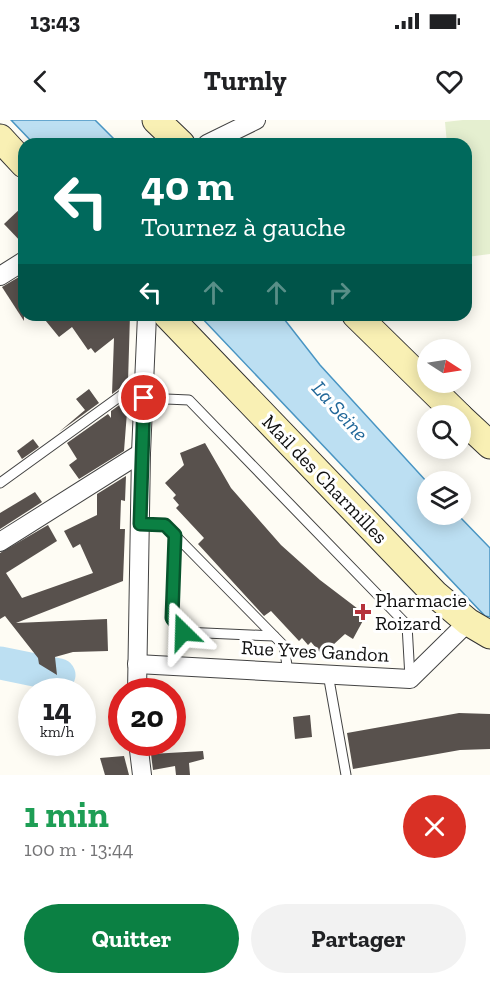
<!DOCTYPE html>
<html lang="fr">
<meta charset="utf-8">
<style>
:root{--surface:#fff;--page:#f2f2f2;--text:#202124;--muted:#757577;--accent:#0b8043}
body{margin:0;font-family:"Zilla Slab",serif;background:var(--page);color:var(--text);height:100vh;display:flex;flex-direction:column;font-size:22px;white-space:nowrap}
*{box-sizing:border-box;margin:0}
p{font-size:20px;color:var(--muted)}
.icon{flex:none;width:33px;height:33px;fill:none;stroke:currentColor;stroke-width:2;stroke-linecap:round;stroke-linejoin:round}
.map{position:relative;height:655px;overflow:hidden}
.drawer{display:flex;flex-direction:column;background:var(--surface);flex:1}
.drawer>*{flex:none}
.guide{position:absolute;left:18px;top:18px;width:454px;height:183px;border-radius:18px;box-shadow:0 3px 15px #0003;background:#00695c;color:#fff;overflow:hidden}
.needle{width:39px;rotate:102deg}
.controls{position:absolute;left:417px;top:219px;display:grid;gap:12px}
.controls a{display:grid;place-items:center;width:54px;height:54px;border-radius:50%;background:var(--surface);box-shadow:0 3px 15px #0003;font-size:30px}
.speed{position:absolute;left:18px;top:558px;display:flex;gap:12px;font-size:30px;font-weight:700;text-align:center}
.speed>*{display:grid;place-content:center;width:78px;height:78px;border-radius:50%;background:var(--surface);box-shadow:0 3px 15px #0003;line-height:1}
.speed small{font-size:15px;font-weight:400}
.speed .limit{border:9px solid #d22;background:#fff;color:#111}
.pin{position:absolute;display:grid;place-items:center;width:51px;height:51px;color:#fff;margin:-26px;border:3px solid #fff;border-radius:50%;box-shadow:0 2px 6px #0007}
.me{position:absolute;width:66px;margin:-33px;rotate:338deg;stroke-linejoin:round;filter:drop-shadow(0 0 4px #0008)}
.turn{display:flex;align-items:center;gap:21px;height:126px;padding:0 24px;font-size:27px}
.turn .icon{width:78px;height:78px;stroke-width:2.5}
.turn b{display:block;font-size:42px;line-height:51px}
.lanes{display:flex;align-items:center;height:57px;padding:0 24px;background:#0003;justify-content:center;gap:30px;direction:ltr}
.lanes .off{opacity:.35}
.round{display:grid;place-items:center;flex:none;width:63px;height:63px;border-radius:32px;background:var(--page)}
.head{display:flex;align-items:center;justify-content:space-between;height:102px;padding:0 24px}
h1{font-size:36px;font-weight:700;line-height:45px;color:#1e9e55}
.cta{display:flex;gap:12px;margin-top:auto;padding:12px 24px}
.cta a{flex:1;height:69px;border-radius:36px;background:var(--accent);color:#fff;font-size:24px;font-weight:700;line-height:69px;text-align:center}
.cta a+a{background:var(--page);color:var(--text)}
.status{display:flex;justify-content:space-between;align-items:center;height:42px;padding:0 30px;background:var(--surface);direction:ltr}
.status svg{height:16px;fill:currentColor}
header{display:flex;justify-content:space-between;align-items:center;height:78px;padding:0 24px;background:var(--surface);font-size:27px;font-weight:700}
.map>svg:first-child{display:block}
.pitch{fill:#e5efd0}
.water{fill:#bcdff2;stroke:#4995c3;stroke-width:1.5}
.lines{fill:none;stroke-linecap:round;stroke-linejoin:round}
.river{stroke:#bcdff2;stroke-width:33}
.building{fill:#58514d}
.lane-casing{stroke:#434343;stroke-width:11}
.street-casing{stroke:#434343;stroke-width:20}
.secondary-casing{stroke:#323232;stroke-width:29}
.lane{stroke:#fff;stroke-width:9}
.street{stroke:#fff;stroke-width:18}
.secondary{stroke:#f9f0b4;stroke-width:27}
.route-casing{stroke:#07532c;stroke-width:15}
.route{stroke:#0b8043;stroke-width:10}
.poi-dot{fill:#b6323b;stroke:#fff;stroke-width:2}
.labels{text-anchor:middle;stroke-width:6;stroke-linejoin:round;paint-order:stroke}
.street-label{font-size:20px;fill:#101010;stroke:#fff}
.poi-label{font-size:20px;fill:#101010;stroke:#fff;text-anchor:start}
.water-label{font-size:21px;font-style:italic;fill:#226899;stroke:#fff}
</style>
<div class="status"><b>13:43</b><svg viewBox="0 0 49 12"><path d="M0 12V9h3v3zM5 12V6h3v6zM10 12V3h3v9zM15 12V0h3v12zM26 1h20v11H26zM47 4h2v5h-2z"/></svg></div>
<header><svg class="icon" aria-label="back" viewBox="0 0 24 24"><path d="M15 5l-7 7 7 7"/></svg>Turnly<svg class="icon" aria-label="heart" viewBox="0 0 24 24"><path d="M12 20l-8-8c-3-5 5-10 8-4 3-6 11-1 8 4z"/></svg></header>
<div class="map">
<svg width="490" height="655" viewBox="0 0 490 655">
<rect width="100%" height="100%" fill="#fefcf4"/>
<!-- pitch -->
<path class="pitch" d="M463,0H490V134L467,137L466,24H447L445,2Z"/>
<!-- water -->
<g class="water">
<path d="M11,0H95L119,24H34Z"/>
<path d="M199,195H281L320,245L427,362L428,394L458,395L490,428V497L485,496Z"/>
</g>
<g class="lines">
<!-- river -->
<path class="river" d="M0,543L59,555"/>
</g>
<!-- building -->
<g class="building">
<path d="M24,85V125L4,104Z"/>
<path d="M24,154V201L2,167Z"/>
<path d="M41,195H130L128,262L112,274L114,218L95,233L91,228L88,230L72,207L59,217Z"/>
<path d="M89,269L99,283L59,312L85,290L76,279Z"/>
<path d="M128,279L124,331L79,359L69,345L77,339L67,323L108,294L111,298V291Z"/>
<path d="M33,319L39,327L22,339L17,331Z"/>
<path d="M205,323L231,368L281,425L320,460L366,495L353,519L345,514L322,535L311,522L308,525L302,518L299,521L271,491L264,496L198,424L204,418L176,388L179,385L173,378L176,375L165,363L184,345L180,333Z"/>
<path d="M126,356L125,381L121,380L120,409H125L123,461L16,503L107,499L108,531L73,532L55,537L57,555L39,544L38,538L5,496L0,499V433L48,405L57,421L6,453L22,478L93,453L80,424L73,428L64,411L97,395V374Z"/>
<path d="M35,372L42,382L0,409V393Z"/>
<path d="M459,593L490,594V629L460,630L353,649L347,613Z"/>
<path d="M310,595L312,617L295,619L293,597Z"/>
<path d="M203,631L204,639L189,643L190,655H176L175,646L153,650L151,634Z"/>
<path d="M124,636L129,655H105L100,638Z"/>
</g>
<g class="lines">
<defs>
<g id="lane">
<path d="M143,278L189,280L407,505L410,558"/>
<path d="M0,363L144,259"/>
<path d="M140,404L165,405L284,526L288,552"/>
<path d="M175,415L172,498L183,512L274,516"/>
<path d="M328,554L346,655"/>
</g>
<g id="street">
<path d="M207,24L256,0"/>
<path d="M0,156L24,141"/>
<path d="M0,422L141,333"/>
<path d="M137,544L410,559L468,502"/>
<path d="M137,572L141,333L147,195"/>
<path d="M138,622L142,655"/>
</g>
<g id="secondary">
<path d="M156,0L181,24"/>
<path d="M0,18L24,44"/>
<path d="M167,195L435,474L468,502L490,515"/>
<path d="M356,195L459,296"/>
<path d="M460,297L490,325"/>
</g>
</defs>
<!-- lane casing -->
<use href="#lane" class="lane-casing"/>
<!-- street casing -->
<use href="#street" class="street-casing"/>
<!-- secondary casing -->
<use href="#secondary" class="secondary-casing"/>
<!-- lane -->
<use href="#lane" class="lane"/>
<!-- street -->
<use href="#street" class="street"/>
<!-- secondary -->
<use href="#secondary" class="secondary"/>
</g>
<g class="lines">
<defs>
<path id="route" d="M144,278L140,404L165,405L175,415L172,498L183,512"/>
</defs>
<!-- route casing -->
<use href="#route" class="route-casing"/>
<!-- route -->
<use href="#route" class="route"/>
</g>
<!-- markers -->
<path class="poi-dot" d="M360 483h6v6h6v6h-6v6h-6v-6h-6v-6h6z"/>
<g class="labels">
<!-- street labels -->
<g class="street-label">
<text transform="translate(325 359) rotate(46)" y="7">Mail des Charmilles</text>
<text transform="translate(315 531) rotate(3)" y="7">Rue Yves Gandon</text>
</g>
<!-- poi labels -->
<g class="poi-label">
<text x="375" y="487">Pharmacie<tspan x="375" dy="23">Roizard</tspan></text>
</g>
<!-- water labels -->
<g class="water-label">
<text transform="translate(340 291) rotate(48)" y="7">La Seine</text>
</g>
</g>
</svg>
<div class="controls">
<a><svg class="needle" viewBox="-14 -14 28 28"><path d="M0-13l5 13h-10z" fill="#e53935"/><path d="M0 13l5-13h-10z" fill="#757577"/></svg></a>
<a><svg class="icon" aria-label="search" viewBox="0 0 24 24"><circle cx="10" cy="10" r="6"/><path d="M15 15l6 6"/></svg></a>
<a><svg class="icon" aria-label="layers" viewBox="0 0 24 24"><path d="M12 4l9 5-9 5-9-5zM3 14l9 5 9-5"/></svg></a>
</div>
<div class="speed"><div>14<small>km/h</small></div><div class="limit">20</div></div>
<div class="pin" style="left:144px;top:278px;background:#d93025"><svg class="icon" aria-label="arrive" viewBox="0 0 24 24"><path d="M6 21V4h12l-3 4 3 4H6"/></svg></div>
<svg class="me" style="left:183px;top:512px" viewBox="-20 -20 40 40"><path d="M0-17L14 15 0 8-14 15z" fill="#0b8043" stroke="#fff" stroke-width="4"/></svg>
<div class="guide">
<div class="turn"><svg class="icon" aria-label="left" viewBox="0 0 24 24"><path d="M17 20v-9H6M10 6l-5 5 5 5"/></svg><div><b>40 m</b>Tournez à gauche</div></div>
<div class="lanes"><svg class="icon" aria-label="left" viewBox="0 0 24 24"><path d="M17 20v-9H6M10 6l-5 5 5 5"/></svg><svg class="icon off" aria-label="ahead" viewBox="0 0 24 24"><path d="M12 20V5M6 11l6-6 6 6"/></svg><svg class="icon off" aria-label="ahead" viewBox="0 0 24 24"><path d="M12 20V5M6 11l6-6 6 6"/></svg><svg class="icon off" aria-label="right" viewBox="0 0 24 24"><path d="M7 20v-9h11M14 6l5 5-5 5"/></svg></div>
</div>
</div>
<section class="drawer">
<div class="head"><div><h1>1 min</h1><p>100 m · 13:44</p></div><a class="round" style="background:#d93025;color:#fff"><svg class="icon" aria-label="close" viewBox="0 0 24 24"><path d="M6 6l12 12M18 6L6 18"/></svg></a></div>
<div class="cta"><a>Quitter</a><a>Partager</a></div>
</section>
